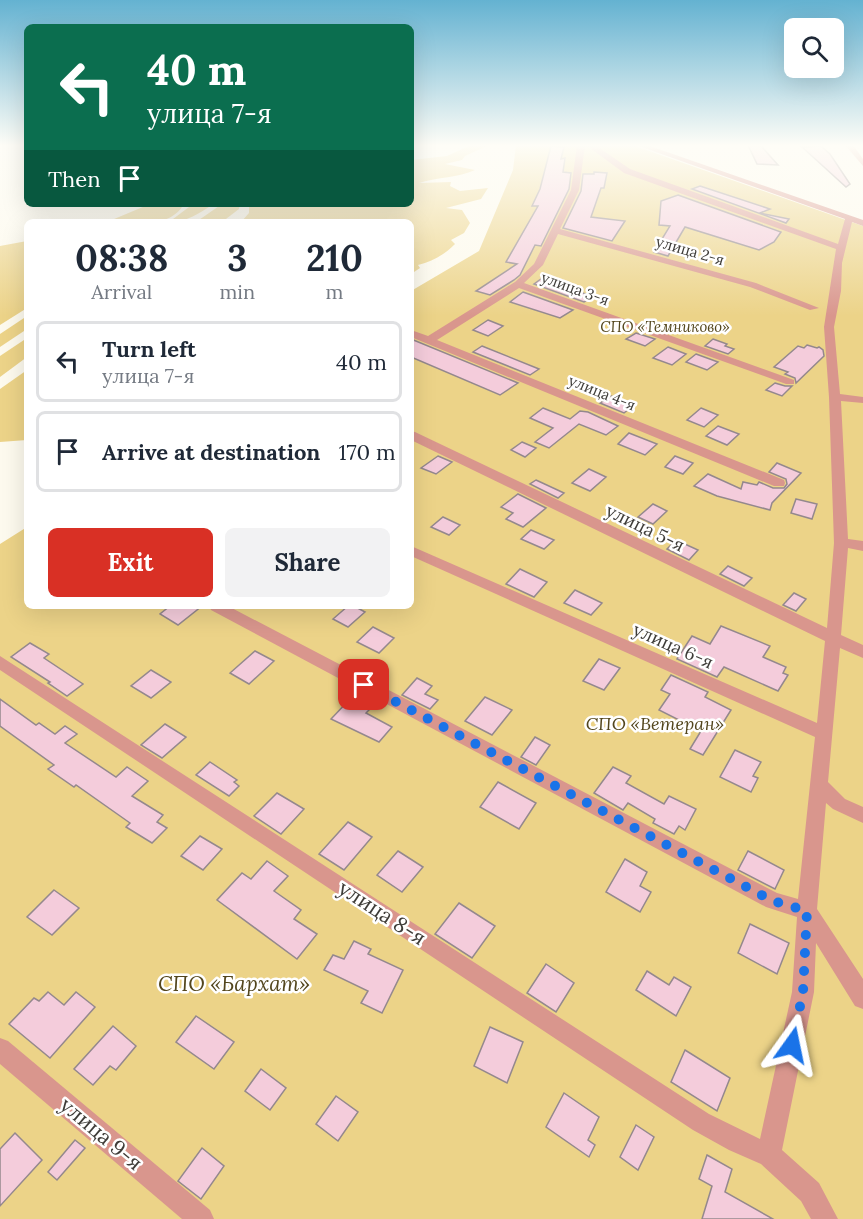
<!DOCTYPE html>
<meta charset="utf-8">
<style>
:root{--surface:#fff;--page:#f2f2f3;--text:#1f2937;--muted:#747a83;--line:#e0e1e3;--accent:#d93025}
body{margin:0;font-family:Lora,serif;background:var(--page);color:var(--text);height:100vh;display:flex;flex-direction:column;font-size:22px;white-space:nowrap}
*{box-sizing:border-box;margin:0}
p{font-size:20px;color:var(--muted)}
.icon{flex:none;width:33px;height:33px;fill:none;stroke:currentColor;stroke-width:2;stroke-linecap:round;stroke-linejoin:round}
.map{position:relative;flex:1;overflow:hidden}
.side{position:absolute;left:24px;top:219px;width:390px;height:390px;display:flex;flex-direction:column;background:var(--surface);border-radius:9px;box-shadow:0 6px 24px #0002}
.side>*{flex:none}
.top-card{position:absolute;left:24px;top:24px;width:390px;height:183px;border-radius:9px;box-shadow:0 6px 24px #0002;background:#0b6e4f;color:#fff;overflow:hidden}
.controls{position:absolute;left:784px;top:18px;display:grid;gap:12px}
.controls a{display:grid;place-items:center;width:60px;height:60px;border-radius:9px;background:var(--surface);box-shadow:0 6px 24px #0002;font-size:30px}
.pin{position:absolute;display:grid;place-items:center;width:51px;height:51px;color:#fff;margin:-26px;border-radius:12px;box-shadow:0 3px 9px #0006}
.me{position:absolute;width:66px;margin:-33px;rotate:12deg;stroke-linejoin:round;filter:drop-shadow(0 0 4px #0008)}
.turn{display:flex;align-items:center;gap:21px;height:126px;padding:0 24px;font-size:27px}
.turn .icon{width:78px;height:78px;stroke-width:2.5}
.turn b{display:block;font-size:42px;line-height:51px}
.then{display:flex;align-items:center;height:57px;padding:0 24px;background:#0003;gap:12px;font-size:22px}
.eta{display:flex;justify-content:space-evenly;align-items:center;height:102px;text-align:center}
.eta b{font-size:36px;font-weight:800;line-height:42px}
.button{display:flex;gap:12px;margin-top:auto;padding:12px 24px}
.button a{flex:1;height:69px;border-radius:9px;background:var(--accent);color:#fff;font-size:24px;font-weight:800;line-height:69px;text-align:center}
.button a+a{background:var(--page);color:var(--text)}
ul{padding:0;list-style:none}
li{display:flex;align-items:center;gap:18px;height:81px;margin:0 12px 9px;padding:0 12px;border:3px solid var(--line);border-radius:9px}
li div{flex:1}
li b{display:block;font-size:22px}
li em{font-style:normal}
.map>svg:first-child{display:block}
.green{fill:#ecd388}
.building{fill:#f4ccdb;stroke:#94888d;stroke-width:1.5}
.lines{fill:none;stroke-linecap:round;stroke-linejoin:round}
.minor{fill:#d9968d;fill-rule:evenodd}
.route{stroke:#1a73e8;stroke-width:10;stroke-dasharray:0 18}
.labels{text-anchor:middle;stroke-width:5;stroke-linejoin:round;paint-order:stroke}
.far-street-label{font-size:15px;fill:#3e3c38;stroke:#fff}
.far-park-label{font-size:15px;font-style:italic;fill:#53461d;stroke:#fff}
.street-label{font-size:18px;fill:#3e3c38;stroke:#fff}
.park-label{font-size:18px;font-style:italic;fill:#53461d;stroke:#fff}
.near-street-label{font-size:21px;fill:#3e3c38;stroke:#fff}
.near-park-label{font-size:21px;font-style:italic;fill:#53461d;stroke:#fff}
</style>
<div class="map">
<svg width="863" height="1219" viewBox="0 0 863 1219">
<rect width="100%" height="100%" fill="#fdfaee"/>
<!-- green -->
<g class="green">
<path d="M471,145H489L465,156L462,160L445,164L475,170C458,178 438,177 419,183L451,182L450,186L460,191L488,188L481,199L446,208L462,210L470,223L464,233L451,240L455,244C444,255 433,261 418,265L420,268L411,274V222H241L249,213V206L257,204H411V160L447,156Z"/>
<path d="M516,145H632L863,226V1219H0V544L27,527V606H411V291L479,251L513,170Z"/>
<path d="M150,204H184C169,230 133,222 107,222Z"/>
<path d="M193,204H213C199,214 186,222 169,222Z"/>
<path d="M222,204H240L239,209L222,222H196Z"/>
<path d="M27,241V308L0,325V246Z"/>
<path d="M27,316V329L0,347V334Z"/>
<path d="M27,338V357L0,377V356Z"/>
<path d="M27,370V440L0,442V389Z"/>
</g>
<!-- building -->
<g class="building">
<path d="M748,145H760L778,165L757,164Z"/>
<path d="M551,146L564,147L561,159L565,158L563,172L571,173L569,189L541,246L535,245L520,275L514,280L490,295L476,291L517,264L506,262L538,206H532L540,189Z"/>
<path d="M821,146L830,154L850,184L846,187L802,147Z"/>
<path d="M594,172L607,173L604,188H601L591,217L625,221L612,241L563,228L581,191L583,174H594Z"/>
<path d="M700,186L770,209L760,213L789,219L786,223L692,189Z"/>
<path d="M678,195L781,232L774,242L759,250L685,227L668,256L654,252L670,226L659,225L661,201Z"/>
<path d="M545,276L564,281L561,284L593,297L584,302L534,284Z"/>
<path d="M523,292L573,310L560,318L510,302Z"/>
<path d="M488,320L503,326L488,336L473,330Z"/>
<path d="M636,333L655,339L645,346L626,339Z"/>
<path d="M411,339L518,383L500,395L411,357Z"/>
<path d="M713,339L727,344L725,346L734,349L728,354L705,346Z"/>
<path d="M807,345L817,348L819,347L823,350L824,356L796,383L795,378L785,374L788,372L774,367L798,346L804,348Z"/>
<path d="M482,346L539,369L530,375L473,352Z"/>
<path d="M668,347L686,354L672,365L653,358Z"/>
<path d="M696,354L718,362L707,370L686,362Z"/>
<path d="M775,383L785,386H792L782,396L766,390Z"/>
<path d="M611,396L634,405L624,413L600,403Z"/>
<path d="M543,408L570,419L580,411L588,412L618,426L606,435L579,424L549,448L535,442L553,428L530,418Z"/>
<path d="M701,408L718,415L704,427L687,420Z"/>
<path d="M718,426L739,434L727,445L706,436Z"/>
<path d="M629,433L657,444L645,455L618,444Z"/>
<path d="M522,442L536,448L525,457L511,450Z"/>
<path d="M438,456L452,462L436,474L421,468Z"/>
<path d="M675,456L693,463L683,474L665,467Z"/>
<path d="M777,463L801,473L772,503L770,510L717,496L694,486L708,474L741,489L743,482L757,485L759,482L773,488H784L787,484L786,479L769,472Z"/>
<path d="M589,469L606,477L590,491L572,483Z"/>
<path d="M536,480L564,493L558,498L530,484Z"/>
<path d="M518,494L546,508L523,527L506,519L513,513L501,507Z"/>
<path d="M796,499L817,504L812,519L791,513Z"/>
<path d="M653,504L667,511L653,524L638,517Z"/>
<path d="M443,517L460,525L449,535L431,527Z"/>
<path d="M531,530L554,540L544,549L521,539Z"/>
<path d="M676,540L698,550L689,560L667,549Z"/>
<path d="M728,566L752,578L744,586L720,574Z"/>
<path d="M520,569L547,582L534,597L506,584Z"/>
<path d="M575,590L602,603L591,615L564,603Z"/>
<path d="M794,593L806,599L796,611L783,605Z"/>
<path d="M170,606H202L178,625L160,614Z"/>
<path d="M348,606H354L365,612L348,627L333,619Z"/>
<path d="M721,626L770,646L763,657L786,667L783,673L788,675L778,691L724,667L717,677L677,659L692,636L710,644Z"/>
<path d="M373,627L394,638L379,653L357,642Z"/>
<path d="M30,643L49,654L44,658L83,684L67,696L48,683L50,682L11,657Z"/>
<path d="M255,651L274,661L249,684L230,673Z"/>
<path d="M599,659L620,668L604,690L583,681Z"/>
<path d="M151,670L171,682L151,698L131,686Z"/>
<path d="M671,675L708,692L705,697L731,710L703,755L690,749L701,731L659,710L670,694L661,690Z"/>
<path d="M417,678L432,686L425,694L438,700L430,709L402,695Z"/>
<path d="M352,697L371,708L366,713L392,727L379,742L331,719Z"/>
<path d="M485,697L512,710L492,735L465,721Z"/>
<path d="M0,699L36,725L39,723L55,734L65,726L77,734L65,743L116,777L127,767L148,781L132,796L163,815L157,822L167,828L152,843L126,827L130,823L76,785L74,787L48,769L54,765L0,726Z"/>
<path d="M165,724L186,737L162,758L141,745Z"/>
<path d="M535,737L550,745L536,765L521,757Z"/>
<path d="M735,750L761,762L753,776L758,778L751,792L720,777Z"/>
<path d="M210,762L237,780L234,782L239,786L229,796L196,775Z"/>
<path d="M613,767L631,776L626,783L664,804L669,796L696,809L685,830L679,826L674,834L653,823L655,819L628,803L623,810L594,793Z"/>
<path d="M498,782L536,803L519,829L480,807Z"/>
<path d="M277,793L304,809L281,834L254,816Z"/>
<path d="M348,822L372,837L344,870L319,854Z"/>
<path d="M200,836L222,849L203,870L181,856Z"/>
<path d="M398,851L423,867L402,892L377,875Z"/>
<path d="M748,851L784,870L775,889L738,870Z"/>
<path d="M625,859L647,872L640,886L651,892L640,912L606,892Z"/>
<path d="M267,861L288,876L274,891L301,910L294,919L317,934L297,959L217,900L242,873L251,879Z"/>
<path d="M54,890L79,908L52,935L27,917Z"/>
<path d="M459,903L495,926L472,958L435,934Z"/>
<path d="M750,924L789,943L777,974L738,953Z"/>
<path d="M354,941L371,949L368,954L403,970L382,1013L361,1003L368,991L324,970L333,955L344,959Z"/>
<path d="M546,964L574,983L556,1012L527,993Z"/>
<path d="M647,971L669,985L674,977L691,987L676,1016L636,990Z"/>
<path d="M48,992L64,1005L76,992L95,1007L50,1058L9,1024L34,998L39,1001Z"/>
<path d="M196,1016L234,1042L214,1069L176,1042Z"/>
<path d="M113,1026L136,1046L116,1070L110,1066L93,1085L74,1069Z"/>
<path d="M490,1027L523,1042L507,1083L474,1066Z"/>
<path d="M685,1050L730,1078L717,1111L671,1082Z"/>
<path d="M261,1069L286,1088L270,1110L245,1091Z"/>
<path d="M564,1093L599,1117L588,1140L595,1145L589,1157L546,1127Z"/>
<path d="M336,1096L358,1112L338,1141L316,1124Z"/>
<path d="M636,1125L654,1137L638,1170L620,1157Z"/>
<path d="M15,1133L42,1160L0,1206V1149Z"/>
<path d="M75,1140L85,1148L57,1180L48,1172Z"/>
<path d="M202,1148L224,1166L201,1199L178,1181Z"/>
<path d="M707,1155L732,1169L725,1192L773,1219H702L712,1186L699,1179Z"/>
</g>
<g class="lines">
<!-- minor -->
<g class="minor">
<path d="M577,145H585L579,190L560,229L756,283L819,308L810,310L750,287L558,234L543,265L524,283L794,380V384H786L519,288L437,340L784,480L785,483L784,486H774L411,337V330L428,336L515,282L534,264L571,190Z"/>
<path d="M586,145H595L630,169L838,244L845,219L636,145H647L863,220V226L852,222L842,263L841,291L834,327L840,394L863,397V403L841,401L848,539L863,541V551L848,548L841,635L863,645V658L840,648L828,782L845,799L863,807V823L833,809L826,803L817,909L863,979V1009L855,1006L816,943L814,992L782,1150L819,1183L838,1219H811L801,1201L761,1164L729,1150L693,1130L0,670V656L709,1114L760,1139L792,992L797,917L766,907L211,610L209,606H228L777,893L798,899L815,737L411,556V546L817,723L825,641L411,440V431L415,432L827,628L834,543L829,397L824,327L836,249L624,173Z"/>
<path d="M845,145H853L863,159V166Z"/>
<path d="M0,1038L8,1041L210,1210L214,1219H182L0,1064Z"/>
</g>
</g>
<!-- sky -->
<linearGradient id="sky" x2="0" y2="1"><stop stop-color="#64b2d1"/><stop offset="0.46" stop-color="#fefdf7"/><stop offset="1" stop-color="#fefdf7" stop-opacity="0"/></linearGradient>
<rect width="863" height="316" fill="url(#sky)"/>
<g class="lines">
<!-- route -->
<path class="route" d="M364,685L773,901L807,911L803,992L792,1045"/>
</g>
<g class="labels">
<!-- far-street labels -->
<g class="far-street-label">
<text transform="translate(690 251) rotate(16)" y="5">улица 2-я</text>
<text transform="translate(575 289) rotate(20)" y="5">улица 3-я</text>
<text transform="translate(602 393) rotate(22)" y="5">улица 4-я</text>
</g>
<!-- far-park labels -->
<g class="far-park-label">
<text x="665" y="332">СПО «Темниково»</text>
</g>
<!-- street labels -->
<g class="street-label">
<text transform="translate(645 528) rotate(26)" y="6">улица 5-я</text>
<text transform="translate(673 646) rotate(24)" y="6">улица 6-я</text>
</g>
<!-- park labels -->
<g class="park-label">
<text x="655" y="730">СПО «Ветеран»</text>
</g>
<!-- near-street labels -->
<g class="near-street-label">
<text transform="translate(382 913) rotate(33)" y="7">улица 8-я</text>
<text transform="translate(101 1134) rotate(40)" y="7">улица 9-я</text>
</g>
<!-- near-park labels -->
<g class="near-park-label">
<text x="234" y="991">СПО «Бархат»</text>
</g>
</g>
</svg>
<div class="controls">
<a><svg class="icon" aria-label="search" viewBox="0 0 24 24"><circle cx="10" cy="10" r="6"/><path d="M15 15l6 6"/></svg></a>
</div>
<div class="pin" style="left:364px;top:685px;background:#d93025"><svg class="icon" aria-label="arrive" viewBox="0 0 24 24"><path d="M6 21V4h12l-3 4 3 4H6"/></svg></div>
<svg class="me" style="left:792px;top:1045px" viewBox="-20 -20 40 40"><path d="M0-17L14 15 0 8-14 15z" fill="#1a73e8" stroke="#fff" stroke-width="4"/></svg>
<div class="top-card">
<div class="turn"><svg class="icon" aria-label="left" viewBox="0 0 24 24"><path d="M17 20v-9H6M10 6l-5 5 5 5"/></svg><div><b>40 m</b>улица 7-я</div></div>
<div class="then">Then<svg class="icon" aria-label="arrive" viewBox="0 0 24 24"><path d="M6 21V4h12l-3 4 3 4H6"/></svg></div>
</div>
<section class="side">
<div class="eta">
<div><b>08:38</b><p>Arrival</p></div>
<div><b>3</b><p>min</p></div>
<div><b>210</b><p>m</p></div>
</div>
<ul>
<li><svg class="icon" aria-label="left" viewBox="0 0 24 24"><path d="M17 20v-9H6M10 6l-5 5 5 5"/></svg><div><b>Turn left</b><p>улица 7-я</p></div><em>40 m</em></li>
<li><svg class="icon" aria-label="arrive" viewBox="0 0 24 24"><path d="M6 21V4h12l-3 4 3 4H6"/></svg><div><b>Arrive at destination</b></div><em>170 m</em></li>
</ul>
<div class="button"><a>Exit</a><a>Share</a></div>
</section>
</div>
